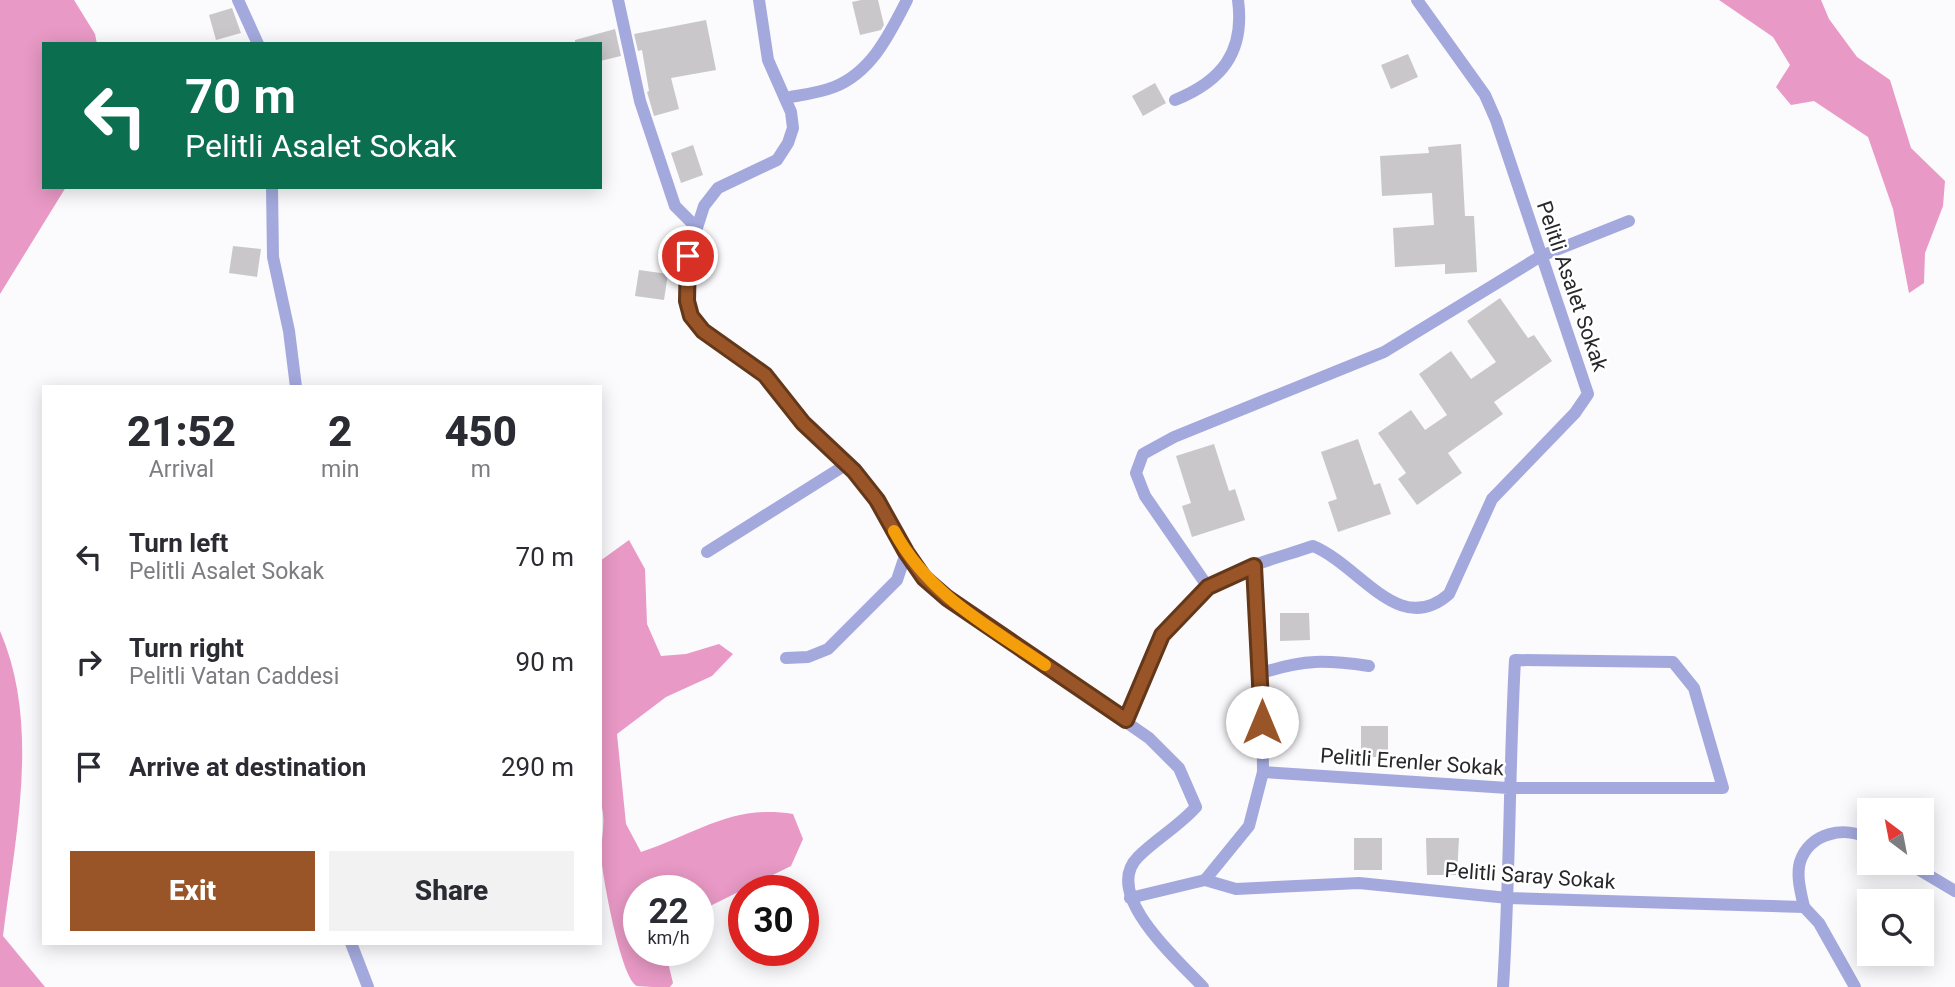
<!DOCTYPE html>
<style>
:root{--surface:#fff;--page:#f2f2f3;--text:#2b2b33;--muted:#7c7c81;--accent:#995527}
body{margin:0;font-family:Roboto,sans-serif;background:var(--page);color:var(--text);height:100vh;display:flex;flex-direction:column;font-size:26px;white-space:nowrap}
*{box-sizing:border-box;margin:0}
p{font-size:23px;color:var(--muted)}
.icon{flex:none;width:38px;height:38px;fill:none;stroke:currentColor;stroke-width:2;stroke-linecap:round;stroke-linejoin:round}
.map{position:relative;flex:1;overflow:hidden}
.details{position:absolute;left:42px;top:385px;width:560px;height:560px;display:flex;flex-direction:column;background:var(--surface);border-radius:0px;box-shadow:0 4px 18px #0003}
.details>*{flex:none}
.guide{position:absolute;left:42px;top:42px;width:560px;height:147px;border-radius:0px;box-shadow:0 4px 18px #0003;background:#0b6e4f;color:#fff;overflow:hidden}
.needle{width:46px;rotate:328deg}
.tools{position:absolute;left:1857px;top:798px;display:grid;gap:14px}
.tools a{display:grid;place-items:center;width:77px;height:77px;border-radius:0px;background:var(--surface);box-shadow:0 4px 18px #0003;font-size:35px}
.speed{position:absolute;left:623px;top:875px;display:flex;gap:14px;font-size:35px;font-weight:700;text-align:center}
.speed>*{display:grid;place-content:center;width:91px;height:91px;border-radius:50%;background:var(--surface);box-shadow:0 4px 18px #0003;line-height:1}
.speed small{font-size:18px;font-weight:400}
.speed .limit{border:10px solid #d22;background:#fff;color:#111}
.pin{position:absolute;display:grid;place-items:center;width:60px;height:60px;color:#fff;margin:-30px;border:4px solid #fff;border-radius:50%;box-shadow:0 2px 7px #0007}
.me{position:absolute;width:77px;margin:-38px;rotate:0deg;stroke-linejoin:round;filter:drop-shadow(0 0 5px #0008)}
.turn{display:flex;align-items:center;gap:24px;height:147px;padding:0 28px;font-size:32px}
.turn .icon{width:91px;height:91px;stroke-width:2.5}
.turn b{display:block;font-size:49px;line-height:60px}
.eta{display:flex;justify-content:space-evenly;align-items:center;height:119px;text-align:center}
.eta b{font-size:42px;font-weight:800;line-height:49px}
.cta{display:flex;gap:14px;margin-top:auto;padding:14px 28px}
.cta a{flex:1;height:80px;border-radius:0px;background:var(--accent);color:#fff;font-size:28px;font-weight:800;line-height:80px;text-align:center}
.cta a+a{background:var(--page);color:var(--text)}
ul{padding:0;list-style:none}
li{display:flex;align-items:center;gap:21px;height:105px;padding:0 28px}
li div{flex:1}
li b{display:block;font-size:26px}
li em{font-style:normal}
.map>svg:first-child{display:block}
.forest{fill:#e899c5}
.building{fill:#c9c7c9}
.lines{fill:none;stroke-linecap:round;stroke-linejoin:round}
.street{stroke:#a3a9dd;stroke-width:12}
.route-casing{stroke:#633719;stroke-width:18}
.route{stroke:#995527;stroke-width:12}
.slow{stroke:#f59e0b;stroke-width:12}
.labels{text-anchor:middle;stroke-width:5;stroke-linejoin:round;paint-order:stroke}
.street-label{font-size:21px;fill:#282729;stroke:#fff}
</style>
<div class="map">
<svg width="1955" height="987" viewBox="0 0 1955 987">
<rect width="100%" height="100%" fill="#fbfafd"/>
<!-- forest -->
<g class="forest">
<path d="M0,0H74L95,34L97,44H44V187H66L0,294Z"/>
<path d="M1719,0H1821L1829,19L1857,57L1890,80L1911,148L1945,181L1943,206L1925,253L1924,283L1909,293L1893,209L1868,137L1814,101L1791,105L1776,87L1790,65L1773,37Z"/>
<path d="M629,540L645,569L647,624L661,656L686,654L719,644L733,654L712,676L666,697L617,734L626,824L641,852C697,834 731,804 793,814L803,839L791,866L698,912V891H639V950H665L673,983L670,987C660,987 646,987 637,986C621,979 602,875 601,855C601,837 607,819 600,801V561Z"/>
<path d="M0,631C41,726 15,836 3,936L45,987H0Z"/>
</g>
<!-- building -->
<g class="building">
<path d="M861,0H878L884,25L881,30L860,35L852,2Z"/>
<path d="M232,8L241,33L216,40L209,15Z"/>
<path d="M706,20L716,70L671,78L679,109L654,116L647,92L649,91L642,50L638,51L634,34Z"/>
<path d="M615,29L621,56L600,61V44H575V40Z"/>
<path d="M1408,54L1418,77L1391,89L1381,65Z"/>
<path d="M1155,83L1166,103L1143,116L1132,96Z"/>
<path d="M1461,144L1465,216H1474L1477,272L1445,274V264L1395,267L1393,228L1434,225L1432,193L1382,196L1380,156L1429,153L1428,147Z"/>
<path d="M693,145L703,175L681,183L671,153Z"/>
<path d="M233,246L261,249L257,277L229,273Z"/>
<path d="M639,270L668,274L664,300L635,296Z"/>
<path d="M1500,298L1528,338L1534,335L1552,361L1494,402L1503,414L1448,453L1462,473L1417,505L1398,479L1406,473L1378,433L1411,410L1425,430L1447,415L1419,374L1451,351L1471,379L1496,362L1467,321Z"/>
<path d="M1358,439L1374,485L1380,483L1391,514L1338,532L1328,502L1337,499L1321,452Z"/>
<path d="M1214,444L1229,491L1235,489L1245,520L1192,537L1182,506L1191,503L1176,456Z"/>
<path d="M1280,613H1309L1310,640L1280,641Z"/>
<rect x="1361" y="726" width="27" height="31"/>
<rect x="1354" y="838" width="28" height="32"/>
<path d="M1426,838H1459L1457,875H1427Z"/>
</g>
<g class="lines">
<!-- street -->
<g class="street">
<path d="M238,0L258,44"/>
<path d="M618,0L640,101L675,206L695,226"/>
<path d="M759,0L768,60L791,112L793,128L788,143L777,160L718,188L704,206L688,256L687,301L691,316L703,331L765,375L803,423L854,470L877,500L906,553L924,578L947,598L1149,738L1179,768L1196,807C1179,826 1156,839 1138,857C1101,894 1179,961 1203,987"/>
<path d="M785,98C801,95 819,93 834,87C872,72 890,33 907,0"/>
<path d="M1175,100C1222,81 1245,52 1238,0"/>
<path d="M272,187L273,257L289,331L296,387"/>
<path d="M707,552L847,464"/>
<path d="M1254,567L1262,673L1263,772L1508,788H1723L1694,688L1673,662L1515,660C1509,769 1510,878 1503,987"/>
<path d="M1208,587L1145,496L1136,473L1143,454L1174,437L1384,352L1541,256L1629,221"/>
<path d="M786,658L808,657L828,649L897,580L906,553"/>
<path d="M1262,673C1304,659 1326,660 1369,666"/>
<path d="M1126,721C1144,670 1162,622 1207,588C1233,568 1282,557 1313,546C1361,566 1399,638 1449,594L1492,499L1575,413L1588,394L1496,120L1485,95L1417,0"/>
<path d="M1908,863L1955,891"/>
<path d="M1205,880L1249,826L1263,772"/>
<path d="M1130,898L1205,880L1236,889L1359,883L1508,898L1804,907"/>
<path d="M1804,907C1801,893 1796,876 1800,862C1809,833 1845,825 1869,839"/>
<path d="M1804,907L1819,923L1855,987"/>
<path d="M351,943L368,987"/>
</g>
</g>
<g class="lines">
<defs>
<path id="route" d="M688,256L687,301L691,316L703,331L765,375L803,423L854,471L877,500L906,552L924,578L947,598L1126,720L1162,635L1208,587L1254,566L1262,722"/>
</defs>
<!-- route casing -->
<use href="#route" class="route-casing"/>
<!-- route -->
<use href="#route" class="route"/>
<!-- slow -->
<path class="slow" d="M894,531C929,595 986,625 1045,665"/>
</g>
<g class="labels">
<!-- street labels -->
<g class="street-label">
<text transform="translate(1572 286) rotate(71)" y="7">Pelitli Asalet Sokak</text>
<text transform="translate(1412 762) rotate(4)" y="7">Pelitli Erenler Sokak</text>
<text transform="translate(1530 876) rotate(4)" y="7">Pelitli Saray Sokak</text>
</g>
</g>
</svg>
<div class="tools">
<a><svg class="needle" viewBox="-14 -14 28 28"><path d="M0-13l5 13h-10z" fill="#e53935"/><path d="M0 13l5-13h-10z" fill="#7c7c81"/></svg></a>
<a><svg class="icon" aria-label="search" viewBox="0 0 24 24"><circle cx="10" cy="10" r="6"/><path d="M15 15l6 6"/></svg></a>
</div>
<div class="speed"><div>22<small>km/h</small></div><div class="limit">30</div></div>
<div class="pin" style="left:688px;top:256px;background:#d93025"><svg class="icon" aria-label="arrive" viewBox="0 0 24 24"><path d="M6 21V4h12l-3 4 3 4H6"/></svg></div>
<svg class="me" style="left:1262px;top:722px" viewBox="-20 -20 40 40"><circle r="19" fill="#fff"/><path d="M0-13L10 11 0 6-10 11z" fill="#995527"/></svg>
<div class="guide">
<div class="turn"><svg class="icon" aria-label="left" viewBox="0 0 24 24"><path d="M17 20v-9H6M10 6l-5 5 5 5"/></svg><div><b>70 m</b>Pelitli Asalet Sokak</div></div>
</div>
<section class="details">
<div class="eta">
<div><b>21:52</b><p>Arrival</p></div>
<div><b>2</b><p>min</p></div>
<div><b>450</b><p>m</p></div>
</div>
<ul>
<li><svg class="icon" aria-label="left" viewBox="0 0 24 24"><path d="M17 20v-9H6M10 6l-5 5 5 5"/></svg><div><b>Turn left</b><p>Pelitli Asalet Sokak</p></div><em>70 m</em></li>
<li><svg class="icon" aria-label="right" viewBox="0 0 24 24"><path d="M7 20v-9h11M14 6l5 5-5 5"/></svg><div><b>Turn right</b><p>Pelitli Vatan Caddesi</p></div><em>90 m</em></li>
<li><svg class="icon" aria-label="arrive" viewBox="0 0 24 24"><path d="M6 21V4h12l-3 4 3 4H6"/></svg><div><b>Arrive at destination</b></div><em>290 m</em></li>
</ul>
<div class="cta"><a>Exit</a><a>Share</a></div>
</section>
</div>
